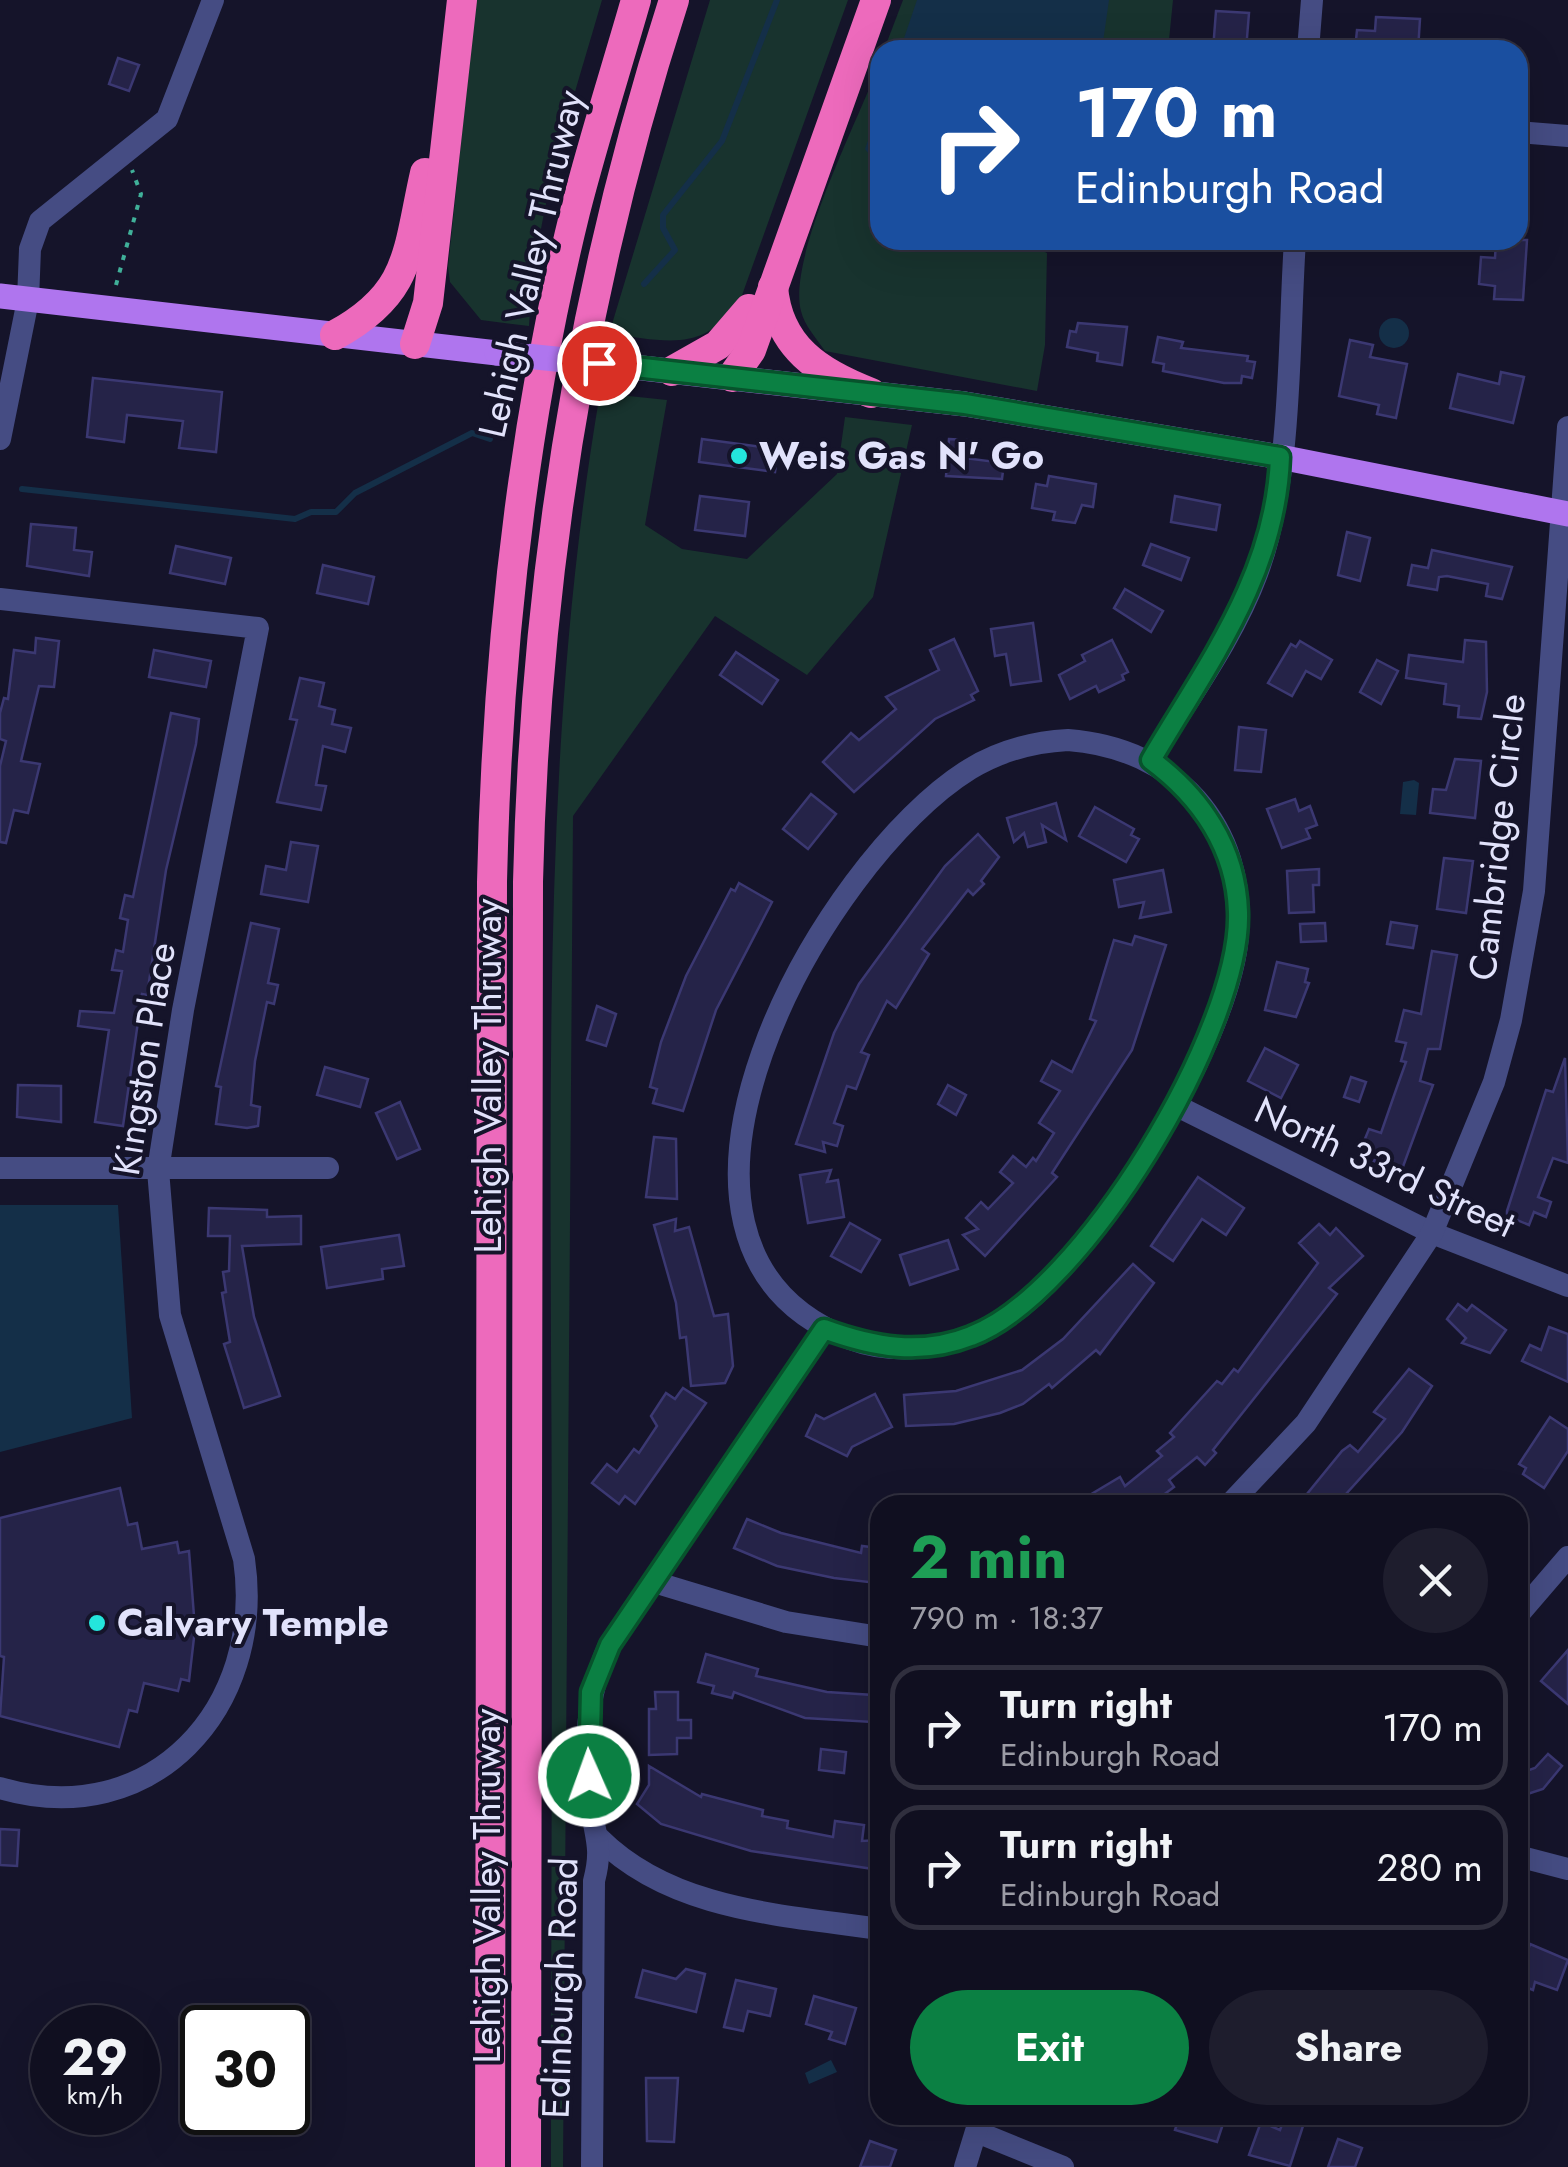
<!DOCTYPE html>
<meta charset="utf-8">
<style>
:root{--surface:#100f20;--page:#1e1d2d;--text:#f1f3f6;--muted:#9c9ca5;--line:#302f3e;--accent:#0b8043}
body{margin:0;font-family:Jost,sans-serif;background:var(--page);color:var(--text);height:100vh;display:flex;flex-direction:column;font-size:38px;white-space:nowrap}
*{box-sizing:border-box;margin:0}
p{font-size:32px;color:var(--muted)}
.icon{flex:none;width:55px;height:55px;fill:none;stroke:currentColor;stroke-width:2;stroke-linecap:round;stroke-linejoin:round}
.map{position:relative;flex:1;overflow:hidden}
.panel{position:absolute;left:870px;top:1495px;width:658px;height:630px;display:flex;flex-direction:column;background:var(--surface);border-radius:30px;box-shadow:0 10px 40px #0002,0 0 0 2px var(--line)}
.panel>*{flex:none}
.hud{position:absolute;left:870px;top:40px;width:658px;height:210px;border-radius:30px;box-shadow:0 10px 40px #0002,0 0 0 2px var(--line);background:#1a4fa0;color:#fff;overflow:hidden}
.speed{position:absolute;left:30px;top:2005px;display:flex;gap:20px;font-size:50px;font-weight:700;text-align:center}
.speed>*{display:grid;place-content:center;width:130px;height:130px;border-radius:50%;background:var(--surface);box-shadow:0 10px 40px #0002,0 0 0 2px var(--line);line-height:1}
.speed small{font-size:25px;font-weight:400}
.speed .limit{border:5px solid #111;border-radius:15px;background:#fff;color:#111}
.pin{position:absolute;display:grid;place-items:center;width:85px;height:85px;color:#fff;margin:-42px;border:5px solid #fff;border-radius:50%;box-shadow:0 2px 10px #0007}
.me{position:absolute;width:110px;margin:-55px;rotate:358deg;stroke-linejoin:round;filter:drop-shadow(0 0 8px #0008)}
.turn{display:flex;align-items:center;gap:35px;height:210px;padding:0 40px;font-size:45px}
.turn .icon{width:130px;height:130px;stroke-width:2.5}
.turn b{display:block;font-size:70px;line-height:85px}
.round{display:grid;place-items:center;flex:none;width:105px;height:105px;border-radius:52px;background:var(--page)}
.headline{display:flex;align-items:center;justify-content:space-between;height:170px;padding:0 40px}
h1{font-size:60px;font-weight:700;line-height:75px;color:#1e9e55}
.primary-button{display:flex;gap:20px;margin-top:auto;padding:20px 40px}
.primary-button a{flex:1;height:115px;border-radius:60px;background:var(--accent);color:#fff;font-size:40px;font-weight:700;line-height:115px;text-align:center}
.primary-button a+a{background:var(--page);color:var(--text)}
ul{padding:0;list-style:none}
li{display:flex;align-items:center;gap:30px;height:125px;margin:0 20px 15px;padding:0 20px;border:5px solid var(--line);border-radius:30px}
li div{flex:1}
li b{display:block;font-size:38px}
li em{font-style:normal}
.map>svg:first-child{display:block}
.green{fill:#18332e}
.water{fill:#142f48}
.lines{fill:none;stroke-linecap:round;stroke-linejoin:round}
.stream{stroke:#142f48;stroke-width:6}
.building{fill:#252348;stroke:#3b3872;stroke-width:2.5}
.path{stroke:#40b099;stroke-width:4;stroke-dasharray:5 8;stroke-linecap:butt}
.minor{stroke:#454c83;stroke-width:22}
.major{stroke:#af75ee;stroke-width:25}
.highway{stroke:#ed6abc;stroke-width:30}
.major-bridge{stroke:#af75ee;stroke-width:25}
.route-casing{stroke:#07532c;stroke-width:25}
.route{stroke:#0b8043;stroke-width:18}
.poi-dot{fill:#24e5dc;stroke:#15142a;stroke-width:4}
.labels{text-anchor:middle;stroke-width:8;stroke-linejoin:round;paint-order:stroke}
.street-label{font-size:38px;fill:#e1e2fb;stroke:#15142a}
.poi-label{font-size:38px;font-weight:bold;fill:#e1e2fb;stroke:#15142a;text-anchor:start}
</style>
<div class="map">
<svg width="1568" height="2167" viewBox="0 0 1568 2167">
<rect width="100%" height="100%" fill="#15142a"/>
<!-- green -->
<g class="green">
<path d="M476,0H602C571,107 535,214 529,326L481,320L450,282L448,267Z"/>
<path d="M710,0H848L741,298C704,354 669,341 609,334Z"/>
<path d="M903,0H1173L1168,50H884Z"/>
<path d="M880,62V240H1019L1047,253L1045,345L1037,391L825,351C817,339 804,325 801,311C787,257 860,117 880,62Z"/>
<path d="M600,393L667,400L645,525L682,549L747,559L837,474L845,417L912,425L873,597L807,675L715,616L573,816L563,2167H551C551,1893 553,1619 551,1346C550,1027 546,708 600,393Z"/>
</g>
<!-- water -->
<g class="water">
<path d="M917,0H1109L1102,49L900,50Z"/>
<path d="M880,106V167H879L865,149Z"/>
<circle cx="1394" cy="333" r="15"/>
<path d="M1414,780L1419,783L1416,815L1400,814L1403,782Z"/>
<path d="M0,1205H118L132,1418L0,1452Z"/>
<path d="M831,2060L837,2072L809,2084L805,2073Z"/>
</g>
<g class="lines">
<!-- stream -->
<g class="stream">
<path d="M644,284L675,250L663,228V215L722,141L777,0"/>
<path d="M22,489L295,519L311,512H336L355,493L472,433L490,439"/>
</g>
</g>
<!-- building -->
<g class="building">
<path d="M1216,11L1249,13L1246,50H1213Z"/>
<path d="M1376,17L1420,19L1418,50H1355L1357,30L1375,31Z"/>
<path d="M118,58L139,65L129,91L109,84Z"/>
<path d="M1496,240H1527L1523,300L1494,299L1495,286L1479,284L1481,257L1495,258Z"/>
<path d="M1078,323L1127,327L1122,365L1097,361L1098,353L1067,347L1070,331L1076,332Z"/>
<path d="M1158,337L1183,342L1181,348L1248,356L1247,361L1255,362L1252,378L1242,376L1241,383H1224L1163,371L1164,364L1153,362Z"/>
<path d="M1350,340L1373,345L1370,357L1407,364L1396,418L1377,414L1379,405L1339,396Z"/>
<path d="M1501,372L1524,377L1513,423L1450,408L1458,374L1499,384Z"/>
<path d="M93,378L222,392L216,452L179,448L183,421L127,415L124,442L87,437Z"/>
<path d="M702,439L778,449L775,472L699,462Z"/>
<path d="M949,439L966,440L964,458L1004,463L1002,479L946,476Z"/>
<path d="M1049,476L1096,484L1093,507L1082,505L1075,523L1053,520L1055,512L1032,508L1036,484L1047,486Z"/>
<path d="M700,496L749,502L745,536L695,530Z"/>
<path d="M1175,496L1220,505L1216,530L1171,522Z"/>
<path d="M31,524L76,528L74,550L92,552L89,576L27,566Z"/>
<path d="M1347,532L1370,538L1360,581L1338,575Z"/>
<path d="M1151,544L1189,558L1181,580L1143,565Z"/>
<path d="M176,546L231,558L225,584L170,573Z"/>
<path d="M1432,550L1512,567L1502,599L1486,596L1488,584L1447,576L1439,577L1437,590L1408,585L1412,565L1428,568Z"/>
<path d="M323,565L374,577L368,604L317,593Z"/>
<path d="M1125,589L1163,611L1151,632L1114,608Z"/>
<path d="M1033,623L1041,681L1011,685L1006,654L995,656L991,629Z"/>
<path d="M36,638L59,641L54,687L39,686L21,761L40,764L28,813L14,810L6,843L0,842V766L6,741L0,739V713L4,698L8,699L14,650L35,653Z"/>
<path d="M954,639L978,691L971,695L974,700L935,719L854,792L823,762L851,733L859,740L896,709L886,697L939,670L930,650Z"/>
<path d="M1112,640L1128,672L1122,675L1124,680L1099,692L1096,686L1070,699L1059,675L1085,661L1082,655Z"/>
<path d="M1465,640L1486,642L1487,692L1481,719L1458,717L1459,706L1444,704L1446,684L1406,678L1409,655L1463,662Z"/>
<path d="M1300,641L1332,660L1321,679L1306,671L1292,696L1268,683L1291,644L1296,647Z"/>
<path d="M154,650L211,661L206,687L149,677Z"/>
<path d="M736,652L778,680L762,704L720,675Z"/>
<path d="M1377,660L1398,671L1381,704L1360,692Z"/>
<path d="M300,678L324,683L319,706L335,710L332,724L351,728L345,752L323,746L316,785L326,786L321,810L277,802L297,720L290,719Z"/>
<path d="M171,713L199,719L196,744L166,870L147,995L142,994L123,1126L95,1122L109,1030L78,1026L80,1011L114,1013L122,971L112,970L116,950L123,952L128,920L120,918L125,895L133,897Z"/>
<path d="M1239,727L1266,730L1261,772L1235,770Z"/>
<path d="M1455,759L1481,761L1475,818L1430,813L1433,789L1446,790Z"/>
<path d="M811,794L836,814L808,849L783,829Z"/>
<path d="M1295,799L1299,811L1310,806L1317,825L1306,829L1310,838L1282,848L1267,809Z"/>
<path d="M1056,803L1066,840L1042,825L1046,842L1028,847L1024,833L1014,842L1007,818Z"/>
<path d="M1095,807L1134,829L1131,835L1139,839L1126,862L1079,836Z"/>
<path d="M978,834L999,857L981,881L984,884L973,895L968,890L922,949L929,954L896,1008L887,1001L861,1052L869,1055L856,1089L847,1086L834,1123L843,1126L837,1146L823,1142L825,1152L796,1144L834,1033L859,984L945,866Z"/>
<path d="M291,842L318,846L308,902L261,894L266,866L286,870Z"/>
<path d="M1444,858L1473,861L1466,913L1437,909Z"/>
<path d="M1319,869V885H1313L1314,912L1289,913L1287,871Z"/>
<path d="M1163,870L1171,912L1140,918L1144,902L1119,907L1114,880Z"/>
<path d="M739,883L772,902L716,1010L683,1111L653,1103L657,1089L650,1087L661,1042L686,976L731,889L735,891Z"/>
<path d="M1391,922L1417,926L1413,948L1387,944Z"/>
<path d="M251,923L279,929L268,983L278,985L274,1004L267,1002L255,1061L251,1105L260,1107L258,1126L247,1128L216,1124L221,1087L216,1086Z"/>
<path d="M1325,923L1326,941L1301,942L1300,924Z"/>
<path d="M1135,936L1166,945L1132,1050L1052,1173L1057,1177L985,1256L963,1235L978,1229L966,1218L981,1202L988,1209L1013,1183L1000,1172L1013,1156L1026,1167L1033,1158L1036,1161L1054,1133L1039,1123L1060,1091L1041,1081L1052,1061L1072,1072L1096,1021L1090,1019L1114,940L1132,945Z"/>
<path d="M1432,951L1457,955L1440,1049H1428L1420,1081L1433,1085L1401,1172L1374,1161L1378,1153L1362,1146L1369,1129L1381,1133L1397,1087L1406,1062L1401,1061L1406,1043L1396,1041L1404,1010L1421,1014Z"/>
<path d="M1277,962L1308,969L1305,982L1309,983L1296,1017L1265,1010Z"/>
<path d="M597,1006L616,1014L606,1046L587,1040Z"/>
<path d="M1265,1048L1298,1065L1281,1098L1248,1081Z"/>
<path d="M1565,1058L1568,1163L1553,1158L1538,1197L1551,1202L1546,1217L1534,1212L1529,1225L1507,1216V1211L1546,1090L1553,1092Z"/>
<path d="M325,1067L368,1079L360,1107L317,1095Z"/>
<path d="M1351,1077L1366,1082L1359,1102L1344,1097Z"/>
<path d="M18,1085L61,1086V1122L17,1117Z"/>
<path d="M948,1085L966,1095L956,1115L938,1104Z"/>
<path d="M400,1102L420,1149L397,1159L376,1113Z"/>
<path d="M654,1137L676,1139L677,1199L646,1197Z"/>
<path d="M831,1170L827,1182L838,1180L844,1217L808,1223L800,1175Z"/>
<path d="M1198,1177L1244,1208L1226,1235L1202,1219L1173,1261L1151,1246Z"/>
<path d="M209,1208L267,1210V1217L301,1216V1244L242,1246L254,1317L280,1396L244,1408L224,1344L230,1342L222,1293L226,1292L223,1272L229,1271L230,1236H208Z"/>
<path d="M676,1219L675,1231L689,1227L714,1316L728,1314L733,1366L725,1383L691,1386L686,1337L680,1338L676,1303L654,1225Z"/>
<path d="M850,1223L880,1240L861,1272L831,1256Z"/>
<path d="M1319,1224L1330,1235L1336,1228L1363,1256L1329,1288L1337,1294L1213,1450L1216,1453L1205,1465L1197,1457L1169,1480L1174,1487L1150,1505H1073L1120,1477L1125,1486L1162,1456L1157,1451L1174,1437L1170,1433L1217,1381L1222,1384L1234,1369L1238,1372L1318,1263L1299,1243Z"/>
<path d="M399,1235L404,1266L382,1269L383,1279L327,1288L321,1247Z"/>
<path d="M948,1240L958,1269L910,1285L900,1255Z"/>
<path d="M1133,1264L1154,1283L1100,1354L1096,1350L1052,1388L1049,1384L1023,1404L1000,1413L954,1424L906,1426L904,1395L956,1391L1022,1370L1063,1339Z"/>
<path d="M1458,1304L1467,1311L1472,1305L1506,1330L1490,1353L1462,1343L1466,1338L1447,1319Z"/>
<path d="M1549,1327L1568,1334V1382L1522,1361L1530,1345L1541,1350Z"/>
<path d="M1409,1369L1432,1386L1402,1432L1336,1505H1298L1342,1451L1350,1445L1358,1452L1385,1419L1374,1412Z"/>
<path d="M683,1388L706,1403L635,1504L625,1496L619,1504L592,1483L607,1464L617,1472L634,1449L639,1453L657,1426L651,1416L666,1393L675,1399Z"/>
<path d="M875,1394L892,1427L852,1447L847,1456L806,1436L816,1415L824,1419Z"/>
<path d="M1550,1417L1568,1429V1451L1544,1488L1523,1474L1526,1468L1519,1464Z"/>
<path d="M120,1488L128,1525L137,1523L142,1549L177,1542L179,1553L189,1551L195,1629L189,1681L181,1679L178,1691L144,1683L137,1712L129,1710L119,1747L0,1716L4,1657L0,1656V1518Z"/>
<path d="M747,1519L781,1533L861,1553L862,1546L879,1548L880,1578L877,1583L834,1578L777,1566L734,1548Z"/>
<path d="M1568,1650V1704L1541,1681Z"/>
<path d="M706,1654L758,1669L756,1676L827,1692L873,1695L872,1722L805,1718L734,1692L732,1698L712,1693L714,1686L698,1682Z"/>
<path d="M655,1692H678V1720H691V1738H677V1754L649,1755V1709H656Z"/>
<path d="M821,1749L846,1752L844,1773L819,1770Z"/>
<path d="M1548,1754L1562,1766L1543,1789L1518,1797V1774L1535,1768Z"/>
<path d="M649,1766L701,1797L702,1794L763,1810L762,1816L788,1821L787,1828L833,1837L835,1821L864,1825L862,1841L880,1840V1870L751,1851L661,1824L637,1804L649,1785Z"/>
<path d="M0,1829L19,1830L17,1866L0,1865Z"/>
<path d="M1530,1944L1568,1960L1557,1990L1535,1982L1533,1990L1518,1984Z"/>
<path d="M686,1969L705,1974L696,2012L636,1997L643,1970L676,1979Z"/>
<path d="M736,1980L776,1989L770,2016L748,2011L743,2031L724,2027Z"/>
<path d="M814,1996L856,2008L845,2044L829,2039L832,2032L806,2024Z"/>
<path d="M646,2078H678L674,2142L647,2141Z"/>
<path d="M1180,2115H1226L1217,2142L1175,2130Z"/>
<path d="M1284,2119L1303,2126L1290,2166L1249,2155L1261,2122L1280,2130Z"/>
<path d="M1338,2139L1362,2148L1355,2167H1328Z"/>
<path d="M870,2141L896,2150L890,2167H860Z"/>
</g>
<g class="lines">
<!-- path -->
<path class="path" d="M116,285L141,194L132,170"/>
<!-- minor -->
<g class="minor">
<path d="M1308,50L1312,0"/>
<path d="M1518,132L1568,136"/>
<path d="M0,439L28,300L30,249L40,221L167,119L213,0"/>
<path d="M0,599L258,628L183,1010L158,1170L170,1315L244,1559C266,1707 152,1833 0,1788"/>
<path d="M1068,740C1175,748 1247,825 1238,936C1229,1045 1089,1276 991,1327C949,1349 895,1356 850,1339C604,1245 822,860 970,769C1001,750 1033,742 1068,740Z"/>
<path d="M1151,760C1187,700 1233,639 1257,574C1293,477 1288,344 1295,240"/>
<path d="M1175,1105L1432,1233L1568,1286"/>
<path d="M0,1168H328"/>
<path d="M1229,1505L1306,1423L1432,1233L1494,1082L1511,1020L1534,891L1568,427"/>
<path d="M654,1582L786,1622L880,1637"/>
<path d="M1518,1615L1568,1557"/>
<path d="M599,1838C672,1911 784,1915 880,1929"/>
<path d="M1518,1856L1568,1869"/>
<path d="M977,2132L1063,2167"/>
<path d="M592,2167L594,1881C603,1847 595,1838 591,1805C583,1750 586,1695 609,1645L824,1329"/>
<path d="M965,2167L981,2115"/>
</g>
<!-- major -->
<g class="major">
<path d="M0,296L497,353"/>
<path d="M633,367L965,404L1280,457L1568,514"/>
</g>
<!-- highway -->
<g class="highway">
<path d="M773,287C778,347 819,373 871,393"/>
<path d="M335,335C412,293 407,252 425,173"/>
<path d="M415,344L428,303L462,0"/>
<path d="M672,371L718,345L749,309"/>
<path d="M732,377L751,350L876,0"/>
<path d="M490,2167L492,882C497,657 521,431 575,212C593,141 616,70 636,0"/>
<path d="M526,2167L528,882C535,582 581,286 674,0"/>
</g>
<!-- major-bridge -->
<path class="major-bridge" d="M497,353L633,367"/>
</g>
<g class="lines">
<defs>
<path id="route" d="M589,1776L591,1692L610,1645L824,1329C873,1347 921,1356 971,1336C1082,1295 1242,1029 1238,912C1236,848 1201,797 1151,760C1208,663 1276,574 1280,457L965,404L599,363"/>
</defs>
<!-- route casing -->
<use href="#route" class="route-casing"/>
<!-- route -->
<use href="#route" class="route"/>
</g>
<!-- markers -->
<g class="poi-dot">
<circle cx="739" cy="456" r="10"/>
<circle cx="97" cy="1623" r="10"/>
</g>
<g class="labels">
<!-- street labels -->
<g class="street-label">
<text transform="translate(531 264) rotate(-77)" y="13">Lehigh Valley Thruway</text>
<text transform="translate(1497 837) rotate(-84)" y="13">Cambridge Circle</text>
<text transform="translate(144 1059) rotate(-81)" y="13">Kingston Place</text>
<text transform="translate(488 1076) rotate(-90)" y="13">Lehigh Valley Thruway</text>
<text transform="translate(1385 1167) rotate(25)" y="13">North 33rd Street</text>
<text transform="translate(487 1886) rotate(-90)" y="13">Lehigh Valley Thruway</text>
<text transform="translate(560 1988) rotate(-88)" y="13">Edinburgh Road</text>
</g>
<!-- poi labels -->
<g class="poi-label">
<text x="759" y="469">Weis Gas N' Go</text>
<text x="117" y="1636">Calvary Temple</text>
</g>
</g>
</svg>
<div class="speed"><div>29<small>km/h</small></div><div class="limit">30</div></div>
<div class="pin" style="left:599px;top:363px;background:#d93025"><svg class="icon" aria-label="arrive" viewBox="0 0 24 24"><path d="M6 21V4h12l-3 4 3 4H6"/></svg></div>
<svg class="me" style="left:589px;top:1776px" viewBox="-20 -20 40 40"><circle r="17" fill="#0b8043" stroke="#fff" stroke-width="3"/><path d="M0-11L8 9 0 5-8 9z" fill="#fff"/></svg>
<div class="hud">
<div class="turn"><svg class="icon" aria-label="right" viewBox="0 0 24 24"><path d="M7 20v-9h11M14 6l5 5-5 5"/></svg><div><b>170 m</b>Edinburgh Road</div></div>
</div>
<section class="panel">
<div class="headline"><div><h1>2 min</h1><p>790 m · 18:37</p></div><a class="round"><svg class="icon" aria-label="close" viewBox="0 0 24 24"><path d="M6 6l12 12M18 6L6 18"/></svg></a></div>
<ul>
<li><svg class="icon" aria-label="right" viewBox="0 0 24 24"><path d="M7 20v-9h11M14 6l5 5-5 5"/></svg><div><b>Turn right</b><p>Edinburgh Road</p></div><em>170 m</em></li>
<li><svg class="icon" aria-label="right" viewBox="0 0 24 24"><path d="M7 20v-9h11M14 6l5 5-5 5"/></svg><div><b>Turn right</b><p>Edinburgh Road</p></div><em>280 m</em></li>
</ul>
<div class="primary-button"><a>Exit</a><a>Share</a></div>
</section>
</div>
